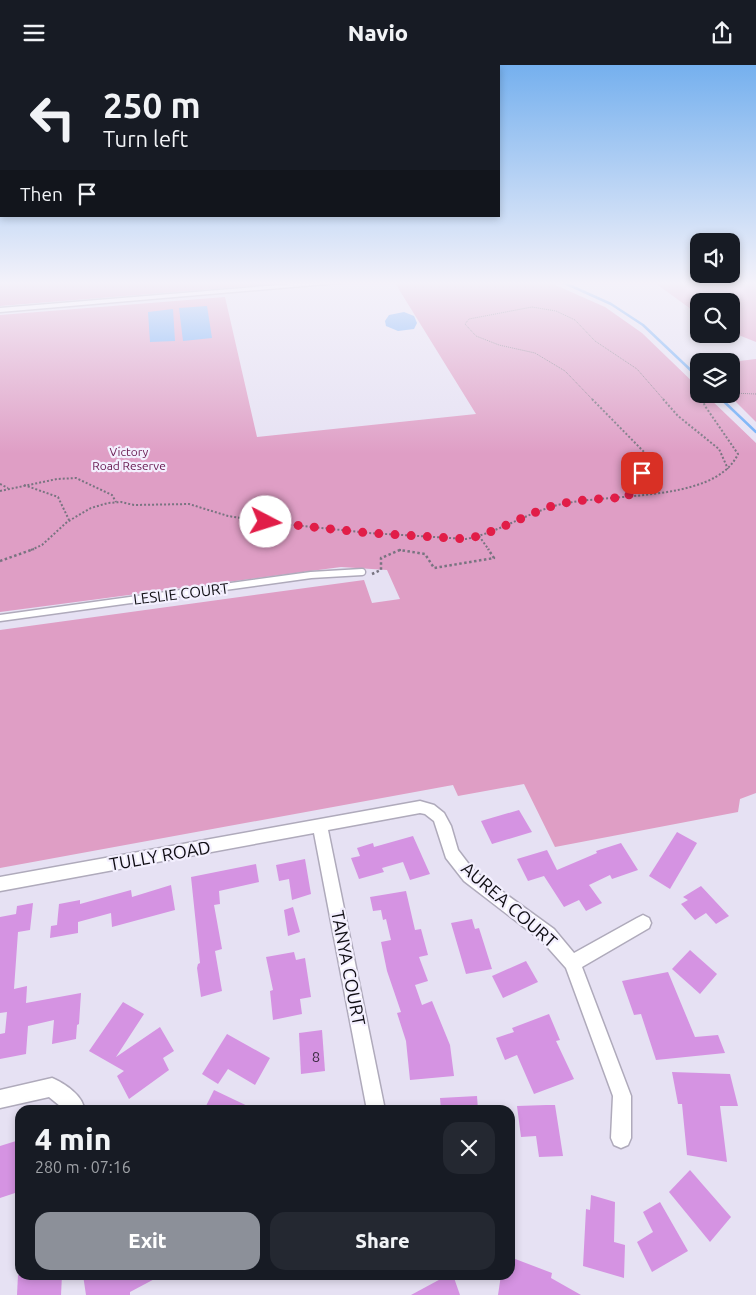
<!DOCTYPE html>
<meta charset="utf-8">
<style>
:root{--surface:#171b24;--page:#242831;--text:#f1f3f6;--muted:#9ea1a6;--accent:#8c9099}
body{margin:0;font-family:Ubuntu,sans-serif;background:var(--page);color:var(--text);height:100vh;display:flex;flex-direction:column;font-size:19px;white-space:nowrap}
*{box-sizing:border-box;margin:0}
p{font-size:16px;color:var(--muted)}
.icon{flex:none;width:28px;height:28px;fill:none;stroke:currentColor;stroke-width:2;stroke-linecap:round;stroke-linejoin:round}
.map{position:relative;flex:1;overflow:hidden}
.details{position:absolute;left:15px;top:1040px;width:500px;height:175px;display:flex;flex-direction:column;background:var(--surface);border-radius:15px;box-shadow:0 2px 8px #0003}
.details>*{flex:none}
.top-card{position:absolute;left:0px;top:0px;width:500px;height:152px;box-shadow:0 2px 8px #0003;background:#171b24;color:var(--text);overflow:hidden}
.controls{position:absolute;left:690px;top:168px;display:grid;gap:10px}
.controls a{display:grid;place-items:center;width:50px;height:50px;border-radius:10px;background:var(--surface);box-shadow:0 2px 8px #0003;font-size:25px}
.pin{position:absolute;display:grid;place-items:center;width:42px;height:42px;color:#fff;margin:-21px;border-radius:10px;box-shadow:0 2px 8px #0006}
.me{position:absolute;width:55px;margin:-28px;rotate:95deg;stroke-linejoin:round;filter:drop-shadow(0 0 4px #0008)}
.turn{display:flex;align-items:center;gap:18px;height:105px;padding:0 20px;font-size:22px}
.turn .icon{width:65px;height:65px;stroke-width:2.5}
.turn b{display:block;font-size:35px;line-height:42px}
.then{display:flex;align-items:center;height:48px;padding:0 20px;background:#0003;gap:10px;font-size:19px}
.round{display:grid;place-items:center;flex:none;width:52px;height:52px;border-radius:15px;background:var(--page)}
.head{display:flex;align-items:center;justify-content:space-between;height:85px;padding:0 20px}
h1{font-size:30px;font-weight:800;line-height:38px}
.primary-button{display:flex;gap:10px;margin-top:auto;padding:10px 20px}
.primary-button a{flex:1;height:58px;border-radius:15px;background:var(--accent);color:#fff;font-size:20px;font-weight:800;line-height:58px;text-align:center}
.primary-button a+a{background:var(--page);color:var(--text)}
header{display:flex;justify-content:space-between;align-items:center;height:65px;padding:0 20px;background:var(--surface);font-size:22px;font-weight:800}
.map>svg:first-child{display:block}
.green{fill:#df9ec5}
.water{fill:#6aabf7}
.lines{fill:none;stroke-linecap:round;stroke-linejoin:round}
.stream{stroke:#6aabf7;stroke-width:2.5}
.building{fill:#d593e2}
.lane-casing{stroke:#afaabb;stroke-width:9}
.street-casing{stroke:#afaabb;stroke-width:3}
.path-far2{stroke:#787480;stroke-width:1;stroke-dasharray:1 1;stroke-linecap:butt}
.path-far1{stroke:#787480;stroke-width:2;stroke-dasharray:2 2;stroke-linecap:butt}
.path{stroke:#787480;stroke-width:2.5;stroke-dasharray:2.5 2.5;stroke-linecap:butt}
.lane{stroke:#fff;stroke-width:6}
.street{fill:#fff;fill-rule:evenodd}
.route{stroke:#e11d48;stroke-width:9;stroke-dasharray:0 16.2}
.labels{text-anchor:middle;stroke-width:4.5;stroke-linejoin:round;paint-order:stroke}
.far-park-label{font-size:12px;fill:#66164e;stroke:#f3effe}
.street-label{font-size:15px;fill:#100e14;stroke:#f3effe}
.near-number-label{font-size:15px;fill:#412f48}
.near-street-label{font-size:18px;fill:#100e14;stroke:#f3effe}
</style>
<header><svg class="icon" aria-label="menu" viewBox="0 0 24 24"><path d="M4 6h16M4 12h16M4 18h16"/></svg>Navio<svg class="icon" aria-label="share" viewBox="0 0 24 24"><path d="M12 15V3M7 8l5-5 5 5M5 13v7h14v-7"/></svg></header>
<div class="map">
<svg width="756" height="1230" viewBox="0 0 756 1230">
<rect width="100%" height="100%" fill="#e6e1f3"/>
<!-- green -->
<g class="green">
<path d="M3,216H312L0,241V218Z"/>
<path d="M410,216H546L605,242L642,268L699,323V329H705L756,378V728L740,734L738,747L555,782L524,719L458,731L453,720L0,803V565L364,515L372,538L400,534L387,505L341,502L0,547V250L225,232L257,372L476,349L395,218Z"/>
<path d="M664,216H756V277L731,267V236H699V250L658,220Z"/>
<path d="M756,294V357L728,329H731V297Z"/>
</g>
<!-- water -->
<g class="water">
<path d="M207,241L212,273L183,276L179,243Z"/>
<path d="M173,244L175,276L150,277L148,247Z"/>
<path d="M404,247L414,251L417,258L414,264L398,266L386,261L385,256L389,250Z"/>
</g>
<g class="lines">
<!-- stream -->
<g class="stream">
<path d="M560,216L611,239L643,260L699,313"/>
<path d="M716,329L756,367"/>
</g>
</g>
<!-- building -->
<g class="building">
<path d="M519,745L532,767L492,779L481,756Z"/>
<path d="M677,767L697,778L670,824L649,811Z"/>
<path d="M413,771L430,809L410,815L403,797L382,803L384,807L359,814L351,793L360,791L357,783L373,778L374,782Z"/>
<path d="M621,778L638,805L612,814L610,810L589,820L602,838L586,846L579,835L564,842L544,811L528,816L517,794L547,785L557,805L597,788L596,786Z"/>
<path d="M305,794L311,829L292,835L289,814L279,816L276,800Z"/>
<path d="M256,799L259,817L219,826L220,839L214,840L222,884L215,886L222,926L201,932L197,903L198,899L200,898L191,812Z"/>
<path d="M171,820L175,845L112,862L111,848L78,857V868L50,873L51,861L57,860L59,839L80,835V839L131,825L132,832Z"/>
<path d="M701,821L729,851L716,859L706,848L695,855L681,839L688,835L683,832Z"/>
<path d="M406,826L415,865L421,864L428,890L419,892L428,916L415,920L422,940L432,936L450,980L454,1011L410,1015L406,976L397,948L401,947L387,906L381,877L391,875L386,854L383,855L381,845L373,846L370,832Z"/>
<path d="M33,838L30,865L18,867L14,924L27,921L26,938L81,928L79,959L77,960L76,974L52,979L54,955L28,961L26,989L0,994V969L5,968L7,947L0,948V852L16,849L17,841Z"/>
<path d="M293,842L300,867L288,871L284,845Z"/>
<path d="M472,854L475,864L479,863L492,904L466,909L451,858Z"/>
<path d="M690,885L717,909L700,929L672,904Z"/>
<path d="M294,887L296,895L305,893L311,932L300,934L302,949L273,955L270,926L273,925L266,892Z"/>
<path d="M526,896L538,917L503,933L492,911Z"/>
<path d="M668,907L695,972L718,970L725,988L656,995L641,949L634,950L622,916Z"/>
<path d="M123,937L144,949L116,992L160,962L174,986L163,993L169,1005L129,1034L117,1011L124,1006L89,986Z"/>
<path d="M549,949L560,975L556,976L574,1014L534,1029L517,990L505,995L496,973L514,967L512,963Z"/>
<path d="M322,965L325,1006L301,1009L299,968Z"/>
<path d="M227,969L270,993L255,1020L228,1004L218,1019L202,1009Z"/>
<path d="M672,1007L730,1009L738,1041H720L727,1097L687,1090L682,1039H678Z"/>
<path d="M214,1025L256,1045H204Z"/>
<path d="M477,1031L478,1045H441L440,1033Z"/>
<path d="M546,1040H555L563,1091L539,1092L536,1071L521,1072L517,1041Z"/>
<path d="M16,1076L15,1128L0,1133V1081Z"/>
<path d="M690,1105L731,1152L710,1177L669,1127Z"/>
<path d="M591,1130L615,1137L614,1177L625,1180L624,1213L583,1201L586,1144L590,1145Z"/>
<path d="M660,1137L688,1186L652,1207L637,1177L653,1167L643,1147Z"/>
<path d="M510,1192L552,1208L551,1213L581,1230H498L501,1210H510Z"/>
<path d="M18,1210H62L61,1230H17Z"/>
<path d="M83,1210H162L130,1227V1230H86Z"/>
<path d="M448,1210H453L460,1230H411Z"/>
</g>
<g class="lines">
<defs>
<path id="lane" d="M0,553L311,510L362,507"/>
<g id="street">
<path d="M328,216H361L0,247V243Z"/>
<path d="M420,736L434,740L444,748L451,761L458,785L474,806L554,864L574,888L637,853L643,850L649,853L651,858L649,863L582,902L631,1031V1073L628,1080L621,1083L614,1080L611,1073L613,1031L566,903L542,876L464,816L446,793L434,756L425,749L420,748L328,765L385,1045H367L314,768L0,826V812Z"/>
<path d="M52,1013C64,1018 84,1031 84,1045H65L49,1032L0,1043V1025Z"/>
</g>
</defs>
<!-- lane casing -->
<use href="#lane" class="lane-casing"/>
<!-- street casing -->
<use href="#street" class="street-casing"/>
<!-- path-far2 -->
<g class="path-far2">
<path d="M731,328L756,329"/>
<path d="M593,335L565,306L535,288L499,280L476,271L465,259L469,254L532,242L556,246L575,255L595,276L637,304L664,335"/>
<path d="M703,335L702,333L705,330L725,329"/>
</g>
<!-- path-far1 -->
<g class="path-far1">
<path d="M592,334L648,391L652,398L634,416L629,432"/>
<path d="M663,334L678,351L719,384L728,404"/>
<path d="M0,419L8,423"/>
<path d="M24,420L58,432L69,455"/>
<path d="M0,426L57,414L76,413L112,430L116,437"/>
<path d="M479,471L489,485"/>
<path d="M31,485L42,480L67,457L91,443L108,438L121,437L134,440L189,439L228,451L266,457L369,468L466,474C496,468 522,451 551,442C598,426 714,441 738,389L705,341L702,334"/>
<path d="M399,485H402"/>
</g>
<!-- path -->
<g class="path">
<path d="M0,496L34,484"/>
<path d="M372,509L381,505V493L400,485L425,489L434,503L494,493L488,484"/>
</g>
<!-- lane -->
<use href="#lane" class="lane"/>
<!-- street -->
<use href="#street" class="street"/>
</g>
<!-- sky -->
<linearGradient id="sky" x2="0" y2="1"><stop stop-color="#75b0ee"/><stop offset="0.56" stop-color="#f4f2fa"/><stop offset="1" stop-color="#f4f2fa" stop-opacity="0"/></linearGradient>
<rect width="756" height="389" fill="url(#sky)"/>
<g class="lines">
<!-- route -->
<path class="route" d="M266,457L369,468L466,474C495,468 521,452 549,442C574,434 602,434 629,432C629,419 632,415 642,408"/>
</g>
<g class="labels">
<!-- far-park labels -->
<g class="far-park-label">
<text x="129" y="391">Victory<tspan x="129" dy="14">Road Reserve</tspan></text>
</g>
<!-- street labels -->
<g class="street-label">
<text transform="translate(181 529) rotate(-7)" y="5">LESLIE COURT</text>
</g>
<!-- near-number labels -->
<g class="near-number-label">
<text x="316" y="997">8</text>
</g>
<!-- near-street labels -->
<g class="near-street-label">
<text transform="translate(160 791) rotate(-10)" y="6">TULLY ROAD</text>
<text transform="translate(509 840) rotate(41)" y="6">AUREA COURT</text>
<text transform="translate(348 903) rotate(79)" y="6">TANYA COURT</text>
</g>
</g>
</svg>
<div class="controls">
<a><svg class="icon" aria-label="sound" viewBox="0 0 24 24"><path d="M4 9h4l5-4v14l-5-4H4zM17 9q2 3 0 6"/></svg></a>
<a><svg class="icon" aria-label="search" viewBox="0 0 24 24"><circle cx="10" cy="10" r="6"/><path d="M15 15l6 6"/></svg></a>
<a><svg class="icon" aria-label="layers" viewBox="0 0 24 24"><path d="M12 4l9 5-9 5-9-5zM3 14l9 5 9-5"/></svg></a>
</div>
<div class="pin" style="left:642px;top:408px;background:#d93025"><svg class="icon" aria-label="arrive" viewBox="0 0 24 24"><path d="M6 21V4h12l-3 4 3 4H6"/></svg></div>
<svg class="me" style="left:266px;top:457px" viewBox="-20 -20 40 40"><circle r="19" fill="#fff"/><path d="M0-13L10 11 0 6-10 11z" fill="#e11d48"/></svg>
<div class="top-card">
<div class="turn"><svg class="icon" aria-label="left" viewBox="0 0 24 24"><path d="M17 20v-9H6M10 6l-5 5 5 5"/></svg><div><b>250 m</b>Turn left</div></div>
<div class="then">Then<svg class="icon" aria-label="arrive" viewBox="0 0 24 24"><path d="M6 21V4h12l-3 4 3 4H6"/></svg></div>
</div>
<section class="details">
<div class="head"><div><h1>4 min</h1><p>280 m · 07:16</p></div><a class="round"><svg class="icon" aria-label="close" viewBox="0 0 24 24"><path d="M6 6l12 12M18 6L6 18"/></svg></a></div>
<div class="primary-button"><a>Exit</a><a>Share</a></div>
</section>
</div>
